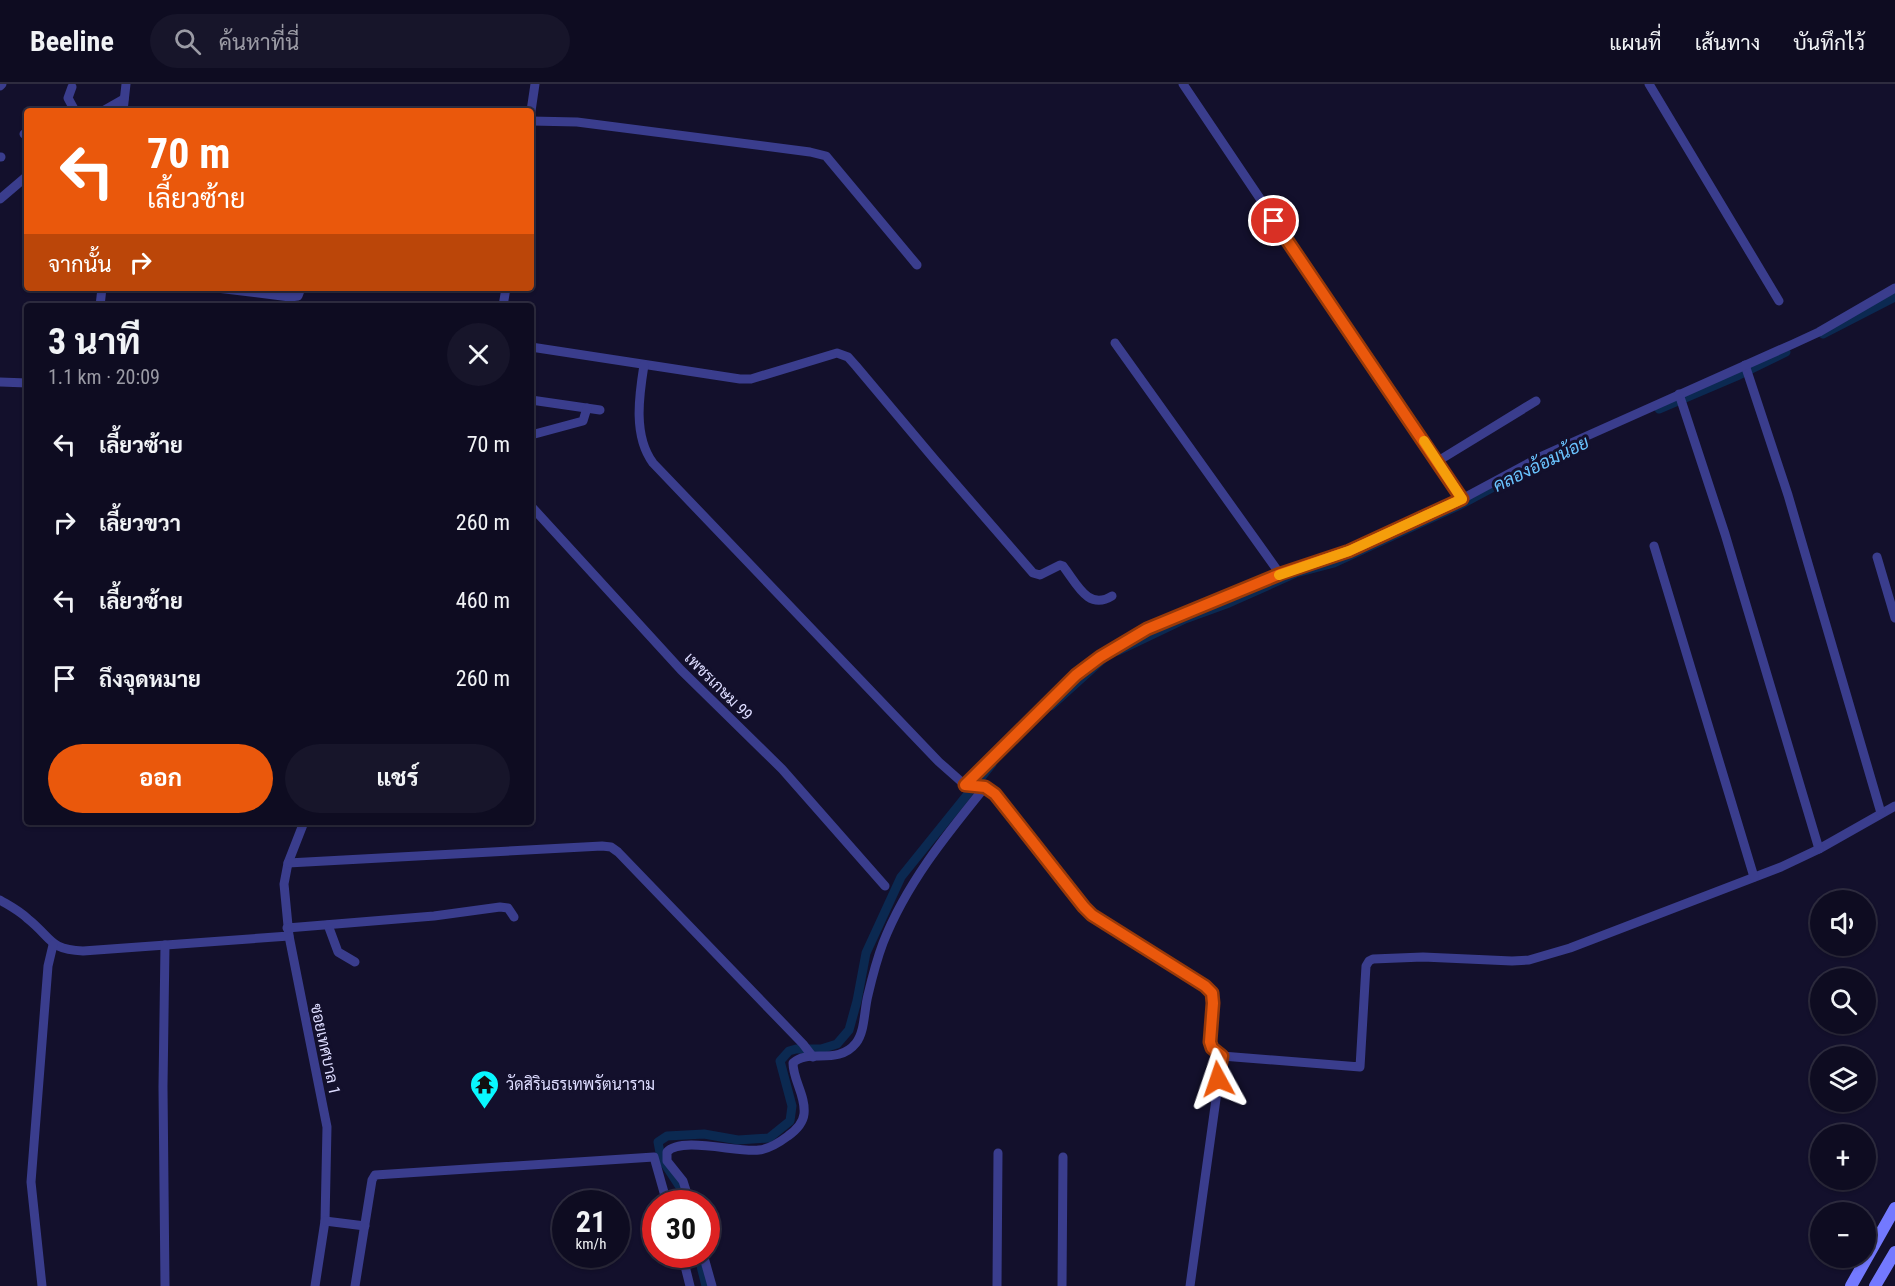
<!DOCTYPE html>
<html lang="th">
<meta charset="utf-8">
<style>
:root{--surface:#0e0c21;--page:#17152a;--text:#f1f3f6;--muted:#9b9ba5;--line:#2e2c3f;--accent:#ea580c}
body{margin:0;font-family:"Roboto Condensed",Sarabun,sans-serif;background:var(--page);color:var(--text);height:100vh;display:flex;flex-direction:column;font-size:22px;white-space:nowrap}
*{box-sizing:border-box;margin:0}
p{font-size:20px;color:var(--muted)}
.icon{flex:none;width:33px;height:33px;fill:none;stroke:currentColor;stroke-width:2;stroke-linecap:round;stroke-linejoin:round}
.map{position:relative;flex:1;overflow:hidden}
.drawer{position:absolute;left:24px;top:219px;width:510px;height:522px;display:flex;flex-direction:column;background:var(--surface);border-radius:6px;box-shadow:0 2px 4px #0004,0 0 0 2px var(--line)}
.drawer>*{flex:none}
.top-card{position:absolute;left:24px;top:24px;width:510px;height:183px;border-radius:6px;box-shadow:0 2px 4px #0004,0 0 0 2px var(--line);background:#ea580c;color:#fff;overflow:hidden}
.controls{position:absolute;left:1810px;top:806px;display:grid;gap:12px}
.controls a{display:grid;place-items:center;width:66px;height:66px;border-radius:50%;background:var(--surface);box-shadow:0 2px 4px #0004,0 0 0 2px var(--line);font-size:30px}
.speed{position:absolute;left:552px;top:1106px;display:flex;gap:12px;font-size:30px;font-weight:700;text-align:center}
.speed>*{display:grid;place-content:center;width:78px;height:78px;border-radius:50%;background:var(--surface);box-shadow:0 2px 4px #0004,0 0 0 2px var(--line);line-height:1}
.speed small{font-size:15px;font-weight:400}
.speed .limit{border:9px solid #d22;background:#fff;color:#111}
.pin{position:absolute;display:grid;place-items:center;width:51px;height:51px;color:#fff;margin:-26px;border:3px solid #fff;border-radius:50%;box-shadow:0 2px 6px #0007}
.me{position:absolute;width:66px;margin:-33px;rotate:355deg;stroke-linejoin:round;filter:drop-shadow(0 0 4px #0008)}
.turn{display:flex;align-items:center;gap:21px;height:126px;padding:0 24px;font-size:27px}
.turn .icon{width:78px;height:78px;stroke-width:2.5}
.turn b{display:block;font-size:42px;line-height:51px}
.then{display:flex;align-items:center;height:57px;padding:0 24px;background:#0003;gap:12px;font-size:22px}
.round{display:grid;place-items:center;flex:none;width:63px;height:63px;border-radius:32px;background:var(--page)}
.summary{display:flex;align-items:center;justify-content:space-between;height:102px;padding:0 24px}
h1{font-size:36px;font-weight:700;line-height:45px}
.button{display:flex;gap:12px;margin-top:auto;padding:12px 24px}
.button a{flex:1;height:69px;border-radius:36px;background:var(--accent);color:#fff;font-size:24px;font-weight:700;line-height:69px;text-align:center}
.button a+a{background:var(--page);color:var(--text)}
ul{padding:0;list-style:none}
li{display:flex;align-items:center;gap:18px;height:78px;padding:0 24px}
li div{flex:1}
li b{display:block;font-size:22px}
li em{font-style:normal}
header{display:flex;align-items:center;gap:36px;box-sizing:border-box;height:84px;padding:0 30px;background:var(--surface);border-bottom:2px solid var(--line)}
header strong{font-size:28px}
nav{display:flex;gap:33px;margin-inline-start:auto;font-size:21px}
.search{width:420px;height:54px;background:var(--page);display:flex;align-items:center;gap:15px;box-sizing:border-box;padding:0 21px;border-radius:33px;color:var(--muted);font-size:22px}
.map>svg:first-child{display:block}
.lines{fill:none;stroke-linecap:round;stroke-linejoin:round}
.canal{stroke:#0b2951;stroke-width:9}
.minor{stroke:#3a3d8d;stroke-width:9}
.secondary{stroke:#7379ff;stroke-width:12}
.route-casing{stroke:#983908;stroke-width:15}
.route{stroke:#ea580c;stroke-width:10}
.slow{stroke:#f59e0b;stroke-width:10}
.labels{text-anchor:middle;stroke-width:6;stroke-linejoin:round;paint-order:stroke}
.street-label{font-size:16px;fill:#dddcff;stroke:#13102c}
.poi-label{font-size:16px;fill:#dddcff;stroke:#13102c;text-anchor:start}
.water-label{font-size:18px;font-style:italic;fill:#6ac4ff;stroke:#13102c}
</style>
<header>
<strong>Beeline</strong>
<div class="search"><svg class="icon" aria-label="search" viewBox="0 0 24 24"><circle cx="10" cy="10" r="6"/><path d="M15 15l6 6"/></svg>ค้นหาที่นี่</div>
<nav><a>แผนที่</a><a>เส้นทาง</a><a>บันทึกไว้</a></nav>
</header>
<div class="map">
<svg width="1895" height="1202" viewBox="0 0 1895 1202">
<rect width="100%" height="100%" fill="#13102c"/>
<g class="lines">
<!-- canal -->
<g class="canal">
<path d="M1823,250L1895,213"/>
<path d="M1659,325L1739,291L1786,268"/>
<path d="M1118,567L1185,535L1229,519L1296,489L1334,479L1458,422L1548,374"/>
<path d="M1051,622L1103,575"/>
<path d="M684,1119L680,1103L661,1074L658,1058L667,1052L704,1050L738,1056L769,1054L790,1037L792,1022L780,977L789,967L796,965H821L837,960L849,946L857,917L866,869L901,793L992,680"/>
<path d="M698,1170L706,1202"/>
</g>
<!-- minor -->
<g class="minor">
<path d="M1183,0L1462,415"/>
<path d="M1649,0L1779,217"/>
<path d="M0,2L2,0"/>
<path d="M72,3L68,14L75,27"/>
<path d="M103,27L124,15"/>
<path d="M123,27L126,0"/>
<path d="M531,27L535,0"/>
<path d="M531,37L577,38L810,68L826,72L917,181"/>
<path d="M24,50L27,48"/>
<path d="M0,73H1"/>
<path d="M0,115L27,92"/>
<path d="M217,204L290,213L298,212L301,204"/>
<path d="M100,222L102,204"/>
<path d="M503,222L506,204"/>
<path d="M1115,259L1280,490"/>
<path d="M531,263L740,295H751L837,269L848,273L856,282L935,376L1033,489L1040,491L1060,481L1063,482C1077,500 1088,527 1112,512"/>
<path d="M644,281C639,312 633,352 653,379L939,678L965,701L985,703L995,710L1084,823L1102,838L1205,902L1212,909L1213,919L1210,959L1212,964L1222,972L1360,983L1366,882L1369,877L1373,875L1423,873L1512,877L1529,876L1570,864L1781,783L1819,765L1895,722"/>
<path d="M1745,281L1788,411L1881,729"/>
<path d="M0,298L27,299"/>
<path d="M1679,310L1725,450L1819,765"/>
<path d="M531,316L600,326"/>
<path d="M531,351L583,337L587,324"/>
<path d="M1438,377L1536,317"/>
<path d="M531,422L681,586L782,685L885,802"/>
<path d="M1654,462L1754,793"/>
<path d="M1877,473L1895,534"/>
<path d="M965,701L1076,591L1100,573L1147,545L1280,490L1349,467L1462,415L1542,372L1793,260L1819,248L1895,204"/>
<path d="M304,738L288,779L284,800L289,852L327,1043L325,1137L315,1202"/>
<path d="M288,779L602,762L611,763L618,768L803,960L813,973"/>
<path d="M0,816C10,822 20,827 28,835C52,854 49,866 83,867L289,852"/>
<path d="M328,841L338,868L355,878"/>
<path d="M287,844L434,832L500,823L508,824L514,833"/>
<path d="M690,1119L683,1097L667,1077V1068C681,1052 738,1069 759,1066C770,1065 780,1058 788,1052C795,1047 803,1039 804,1030C806,1012 793,996 793,979C808,964 838,982 856,959C865,948 864,926 868,911C872,894 877,875 883,859C906,800 946,751 985,703"/>
<path d="M325,1137L365,1142"/>
<path d="M682,1170L690,1202"/>
<path d="M703,1170L712,1202"/>
<path d="M42,1202L31,1098L48,882L53,861"/>
<path d="M165,1202L163,1003L165,861"/>
<path d="M355,1202L372,1096L375,1091L654,1073L667,1119"/>
<path d="M997,1202L998,1069"/>
<path d="M1062,1202L1063,1073"/>
<path d="M1190,1202L1222,972"/>
</g>
<!-- secondary -->
<g class="secondary">
<path d="M1851,1202L1895,1124"/>
<path d="M1875,1202L1895,1168"/>
</g>
</g>
<g class="lines">
<defs>
<path id="route" d="M1218,995L1222,972L1212,964L1210,958L1213,919L1212,909L1205,902L1092,831L1084,823L995,710L985,703L965,701L1076,591L1100,573L1147,545L1280,490L1349,467L1462,415L1274,137"/>
</defs>
<!-- route casing -->
<use href="#route" class="route-casing"/>
<!-- route -->
<use href="#route" class="route"/>
<!-- slow -->
<path class="slow" d="M1279,491L1349,467L1462,415L1424,357"/>
</g>
<!-- icons -->
<defs>
<symbol id="temple-pin" viewBox="-11 -11 22 30"><path d="M0 17L-7.5 6A9.5 9.5 0 1 1 7.5 6Z" fill="#08f8ff" stroke="#13102c"/><path d="M0-6L5-2H3V0L6.5 2.5H4V6H1.5V3h-3V6H-4V2.5H-6.5L-3 0V-2H-5Z" fill="#111"/></symbol>
</defs>
<g fill-rule="evenodd">
<use href="#temple-pin" x="468" y="984" width="33" height="45"/>
</g>
<g class="labels">
<!-- street labels -->
<g class="street-label">
<text transform="translate(719 602) rotate(45)" y="6">เพชรเกษม 99</text>
<text transform="translate(326 965) rotate(78)" y="6">ซอยเทศบาล 1</text>
</g>
<!-- poi labels -->
<g class="poi-label">
<text x="506" y="1006">วัดสิรินธรเทพรัตนาราม</text>
</g>
<!-- water labels -->
<g class="water-label">
<text transform="translate(1541 380) rotate(-26)" y="6">คลองอ้อมน้อย</text>
</g>
</g>
</svg>
<div class="controls">
<a><svg class="icon" aria-label="sound" viewBox="0 0 24 24"><path d="M4 9h4l5-4v14l-5-4H4zM17 9q2 3 0 6"/></svg></a>
<a><svg class="icon" aria-label="search" viewBox="0 0 24 24"><circle cx="10" cy="10" r="6"/><path d="M15 15l6 6"/></svg></a>
<a><svg class="icon" aria-label="layers" viewBox="0 0 24 24"><path d="M12 4l9 5-9 5-9-5zM3 14l9 5 9-5"/></svg></a>
<a>+</a>
<a>−</a>
</div>
<div class="speed"><div>21<small>km/h</small></div><div class="limit">30</div></div>
<div class="pin" style="left:1274px;top:137px;background:#d93025"><svg class="icon" aria-label="arrive" viewBox="0 0 24 24"><path d="M6 21V4h12l-3 4 3 4H6"/></svg></div>
<svg class="me" style="left:1218px;top:995px" viewBox="-20 -20 40 40"><path d="M0-17L14 15 0 8-14 15z" fill="#ea580c" stroke="#fff" stroke-width="4"/></svg>
<div class="top-card">
<div class="turn"><svg class="icon" aria-label="left" viewBox="0 0 24 24"><path d="M17 20v-9H6M10 6l-5 5 5 5"/></svg><div><b>70 m</b>เลี้ยวซ้าย</div></div>
<div class="then">จากนั้น<svg class="icon" aria-label="right" viewBox="0 0 24 24"><path d="M7 20v-9h11M14 6l5 5-5 5"/></svg></div>
</div>
<section class="drawer">
<div class="summary"><div><h1>3 นาที</h1><p>1.1 km · 20:09</p></div><a class="round"><svg class="icon" aria-label="close" viewBox="0 0 24 24"><path d="M6 6l12 12M18 6L6 18"/></svg></a></div>
<ul>
<li><svg class="icon" aria-label="left" viewBox="0 0 24 24"><path d="M17 20v-9H6M10 6l-5 5 5 5"/></svg><div><b>เลี้ยวซ้าย</b></div><em>70 m</em></li>
<li><svg class="icon" aria-label="right" viewBox="0 0 24 24"><path d="M7 20v-9h11M14 6l5 5-5 5"/></svg><div><b>เลี้ยวขวา</b></div><em>260 m</em></li>
<li><svg class="icon" aria-label="left" viewBox="0 0 24 24"><path d="M17 20v-9H6M10 6l-5 5 5 5"/></svg><div><b>เลี้ยวซ้าย</b></div><em>460 m</em></li>
<li><svg class="icon" aria-label="arrive" viewBox="0 0 24 24"><path d="M6 21V4h12l-3 4 3 4H6"/></svg><div><b>ถึงจุดหมาย</b></div><em>260 m</em></li>
</ul>
<div class="button"><a>ออก</a><a>แชร์</a></div>
</section>
</div>
